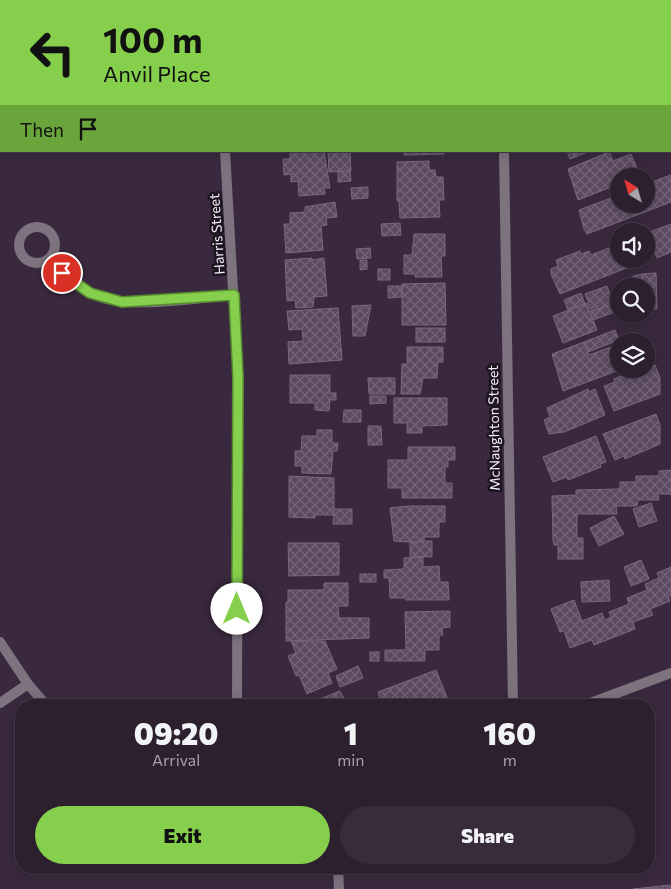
<!DOCTYPE html>
<style>
:root{--surface:#2c1f2e;--page:#382c3a;--text:#f1f3f6;--muted:#a6a2aa;--line:#483d4a;--accent:#85cf4c}
body{margin:0;font-family:Commissioner,sans-serif;background:var(--page);color:var(--text);height:100vh;display:flex;flex-direction:column;font-size:19px;white-space:nowrap}
*{box-sizing:border-box;margin:0}
p{font-size:16px;color:var(--muted)}
.icon{flex:none;width:28px;height:28px;fill:none;stroke:currentColor;stroke-width:2;stroke-linecap:round;stroke-linejoin:round}
.map{position:relative;flex:1;overflow:hidden}
.sheet{position:absolute;left:15px;top:699px;width:640px;height:175px;display:flex;flex-direction:column;background:var(--surface);border-radius:20px;box-shadow:0 2px 12px #0003,0 0 0 1px var(--line)}
.sheet>*{flex:none}
.top-card{position:absolute;left:0px;top:0px;width:671px;height:152px;box-shadow:0 2px 12px #0003,0 0 0 1px var(--line);background:#85cf4c;color:#111;overflow:hidden}
.needle{width:32px;rotate:323deg}
.tools{position:absolute;left:610px;top:168px;display:grid;gap:10px}
.tools a{display:grid;place-items:center;width:45px;height:45px;border-radius:50%;background:var(--surface);box-shadow:0 2px 12px #0003,0 0 0 1px var(--line);font-size:25px}
.pin{position:absolute;display:grid;place-items:center;width:42px;height:42px;color:#fff;margin:-21px;border:2px solid #fff;border-radius:50%;box-shadow:0 1px 5px #0007}
.me{position:absolute;width:55px;margin:-28px;rotate:0deg;stroke-linejoin:round;filter:drop-shadow(0 0 4px #0008)}
.turn{display:flex;align-items:center;gap:18px;height:105px;padding:0 20px;font-size:22px}
.turn .icon{width:65px;height:65px;stroke-width:2.5}
.turn b{display:block;font-size:35px;line-height:42px}
.then{display:flex;align-items:center;height:48px;padding:0 20px;background:#0003;gap:10px;font-size:19px}
.eta{display:flex;justify-content:space-evenly;align-items:center;height:85px;text-align:center}
.eta b{font-size:30px;font-weight:800;line-height:35px}
.button{display:flex;gap:10px;margin-top:auto;padding:10px 20px}
.button a{flex:1;height:58px;border-radius:30px;background:var(--accent);color:#111;font-size:20px;font-weight:800;line-height:58px;text-align:center}
.button a+a{background:var(--page);color:var(--text)}
.map>svg:first-child{display:block}
.building{fill:url(#building-cross-hatch);stroke:#79677f}
.lines{fill:none;stroke-linecap:round;stroke-linejoin:round}
.street{stroke:#7c737e;stroke-width:10}
.route-casing{stroke:#568731;stroke-width:12}
.route{stroke:#85cf4c;stroke-width:9}
.labels{text-anchor:middle;stroke-width:5;stroke-linejoin:round;paint-order:stroke}
.street-label{font-size:14px;fill:#f7edfb;stroke:#1c151f}
</style>
<div class="map">
<svg width="671" height="889" viewBox="0 0 671 889">
<defs>
<pattern id="building-cross-hatch" width="8" height="8" patternUnits="userSpaceOnUse" patternTransform="scale(1.25)"><rect width="8" height="8" fill="#5b4960"/><path d="M0 0l8 8M0 8l8-8" fill="none" stroke="#736478"/></pattern>
</defs>
<rect width="100%" height="100%" fill="#3a293e"/>
<!-- building -->
<g class="building">
<path d="M578,0H649V1H575Z"/>
<path d="M290,151H324L330,188H324L325,194L299,196L298,181L291,182V174L284,175L283,159H290Z"/>
<path d="M328,151H350L351,171L329,172Z"/>
<path d="M404,151H444V154L404,155Z"/>
<path d="M567,151H590L570,159Z"/>
<path d="M609,152L613,161L631,154L640,176H619V184L578,200L568,169Z"/>
<path d="M429,161V170H435L436,177H443L444,200H439L440,217L400,218L399,201H397V162Z"/>
<path d="M338,171H350L351,181L338,182Z"/>
<path d="M671,175V202L587,234L584,229L579,210L619,195V204H646V184Z"/>
<path d="M368,187V198L352,199L351,188Z"/>
<path d="M335,202L337,217L326,218L327,225L321,226L323,250L286,253L284,224H290V213L305,212V207Z"/>
<path d="M400,223L401,235L382,236L381,224Z"/>
<path d="M671,224V252L657,258L647,233Z"/>
<path d="M414,234H445V256H441L442,277H415V274H404V255H412Z"/>
<path d="M619,244V259L646,258L647,260L560,294L551,274V269L558,266L556,260L580,251L581,254L589,251L591,255Z"/>
<path d="M370,248L371,258L357,259L356,249Z"/>
<path d="M312,258V260L324,258L327,296L314,297L313,307L296,308L295,300L287,301L285,260Z"/>
<path d="M360,260H367V269L360,270Z"/>
<rect x="378" y="269" width="12" height="11"/>
<path d="M656,273L657,309H646V286H642V274Z"/>
<path d="M642,274V286H633V276Z"/>
<path d="M445,283L446,325H402V284Z"/>
<path d="M388,286H402L401,297L388,298Z"/>
<path d="M607,286L613,304L592,311L585,294Z"/>
<path d="M581,293L585,304L568,310L564,300Z"/>
<path d="M587,303L597,330L563,343L553,316Z"/>
<path d="M613,304L615,312L593,320L590,312Z"/>
<path d="M371,305L365,336H353L352,306Z"/>
<path d="M338,308L342,360L289,364L288,342L303,341L302,329L289,330L287,311Z"/>
<rect x="416" y="328" width="29" height="14"/>
<path d="M615,330L619,340L588,352L584,342Z"/>
<path d="M584,342L589,355L619,344V369H622L563,391L552,354Z"/>
<path d="M407,347H443V362H438L437,378H423L420,394H401L402,364H407Z"/>
<path d="M655,365L660,378V394L614,411L604,386L615,382L614,379L638,369L641,371Z"/>
<path d="M290,375H330V393H336V400H330L329,411L315,410V403H290Z"/>
<path d="M368,378H395V394H369Z"/>
<path d="M588,389L589,392L595,389L605,415L564,432L549,434L544,420L550,417L547,408Z"/>
<path d="M370,396H386V403L370,404Z"/>
<path d="M394,398H447V425L422,426V433H407V423H394Z"/>
<path d="M344,410H361V422H343Z"/>
<path d="M656,414L660,425V444L625,459L624,456L615,460L603,434Z"/>
<path d="M368,426H381L382,445H368Z"/>
<path d="M317,430H332V443H338L337,451H333L331,474L302,473V466H295V451H301L302,436H317Z"/>
<path d="M596,436L606,462L600,464L601,467L568,480L567,477L553,482L543,457Z"/>
<path d="M408,447H455V460H448V467H445V483H452V498H402V488H388V460H408Z"/>
<path d="M671,470V494H658L659,500H638L637,506H616L617,514H577V538H583V559H558V545H554L553,540L552,496L576,495V490L620,489V482H636V476H659V471Z"/>
<path d="M289,476L334,478V515H315V518L289,517Z"/>
<path d="M651,503L657,521L639,527L633,509Z"/>
<path d="M408,506H445V522H439V537H424V543L394,541L390,508Z"/>
<path d="M334,509H352V524H333Z"/>
<path d="M614,516L624,534L599,546L590,528Z"/>
<path d="M424,541H432V557L410,556V543Z"/>
<path d="M288,543H339V575L289,576Z"/>
<path d="M423,557V567L439,566L440,582H448L449,600H406L405,598H390L389,578H384V570L404,569V558Z"/>
<path d="M641,560L649,579L631,586L624,567Z"/>
<path d="M671,567V596L668,595L670,601L650,609L653,615L633,622L635,629L594,645L592,640L570,648L564,631L560,632L551,609L574,600L582,621L602,613L605,620L611,617L609,612L629,604L627,598L647,590L645,584L659,578L657,573Z"/>
<rect x="360" y="574" width="16" height="8"/>
<path d="M609,580L610,601L582,602L581,582Z"/>
<path d="M324,583H348V606H338L339,618H369V638L286,641V602H288V590H324Z"/>
<path d="M450,611V627L442,628L443,635H439V650H425V661H385V650H406L405,612Z"/>
<path d="M291,641H325L337,669L328,673L332,683L307,694L299,675L296,676L288,656L296,653Z"/>
<rect x="370" y="652" width="9" height="9"/>
<path d="M358,666L363,678L340,687L336,676Z"/>
<path d="M436,670L450,705H381L378,692Z"/>
<path d="M340,691L347,705H322L320,699Z"/>
<path d="M670,885L671,889H633Z"/>
</g>
<g class="lines">
<!-- street -->
<g class="street">
<path d="M216,0V1"/>
<path d="M502,0V1"/>
<path d="M225,151L238,377L237,705"/>
<path d="M504,151L513,705"/>
<circle cx="37" cy="245" r="18"/>
<path d="M49,259C61,272 74,285 90,293C124,311 195,298 234,295"/>
<path d="M0,642L28,684L46,705"/>
<path d="M0,703L28,684"/>
<path d="M585,705L671,673"/>
<path d="M338,868L339,889"/>
</g>
</g>
<g class="lines">
<defs>
<path id="route" d="M62,273L90,293L122,302L234,295L238,377L237,609"/>
</defs>
<!-- route casing -->
<use href="#route" class="route-casing"/>
<!-- route -->
<use href="#route" class="route"/>
</g>
<g class="labels">
<!-- street labels -->
<g class="street-label">
<text transform="translate(217 234) rotate(-94)" y="5">Harris Street</text>
<text transform="translate(494 428) rotate(-91)" y="5">McNaughton Street</text>
</g>
</g>
</svg>
<div class="tools">
<a><svg class="needle" viewBox="-14 -14 28 28"><path d="M0-13l5 13h-10z" fill="#e53935"/><path d="M0 13l5-13h-10z" fill="#a6a2aa"/></svg></a>
<a><svg class="icon" aria-label="sound" viewBox="0 0 24 24"><path d="M4 9h4l5-4v14l-5-4H4zM17 9q2 3 0 6"/></svg></a>
<a><svg class="icon" aria-label="search" viewBox="0 0 24 24"><circle cx="10" cy="10" r="6"/><path d="M15 15l6 6"/></svg></a>
<a><svg class="icon" aria-label="layers" viewBox="0 0 24 24"><path d="M12 4l9 5-9 5-9-5zM3 14l9 5 9-5"/></svg></a>
</div>
<div class="pin" style="left:62px;top:273px;background:#d93025"><svg class="icon" aria-label="arrive" viewBox="0 0 24 24"><path d="M6 21V4h12l-3 4 3 4H6"/></svg></div>
<svg class="me" style="left:237px;top:609px" viewBox="-20 -20 40 40"><circle r="19" fill="#fff"/><path d="M0-13L10 11 0 6-10 11z" fill="#85cf4c"/></svg>
<div class="top-card">
<div class="turn"><svg class="icon" aria-label="left" viewBox="0 0 24 24"><path d="M17 20v-9H6M10 6l-5 5 5 5"/></svg><div><b>100 m</b>Anvil Place</div></div>
<div class="then">Then<svg class="icon" aria-label="arrive" viewBox="0 0 24 24"><path d="M6 21V4h12l-3 4 3 4H6"/></svg></div>
</div>
<section class="sheet">
<div class="eta">
<div><b>09:20</b><p>Arrival</p></div>
<div><b>1</b><p>min</p></div>
<div><b>160</b><p>m</p></div>
</div>
<div class="button"><a>Exit</a><a>Share</a></div>
</section>
</div>
